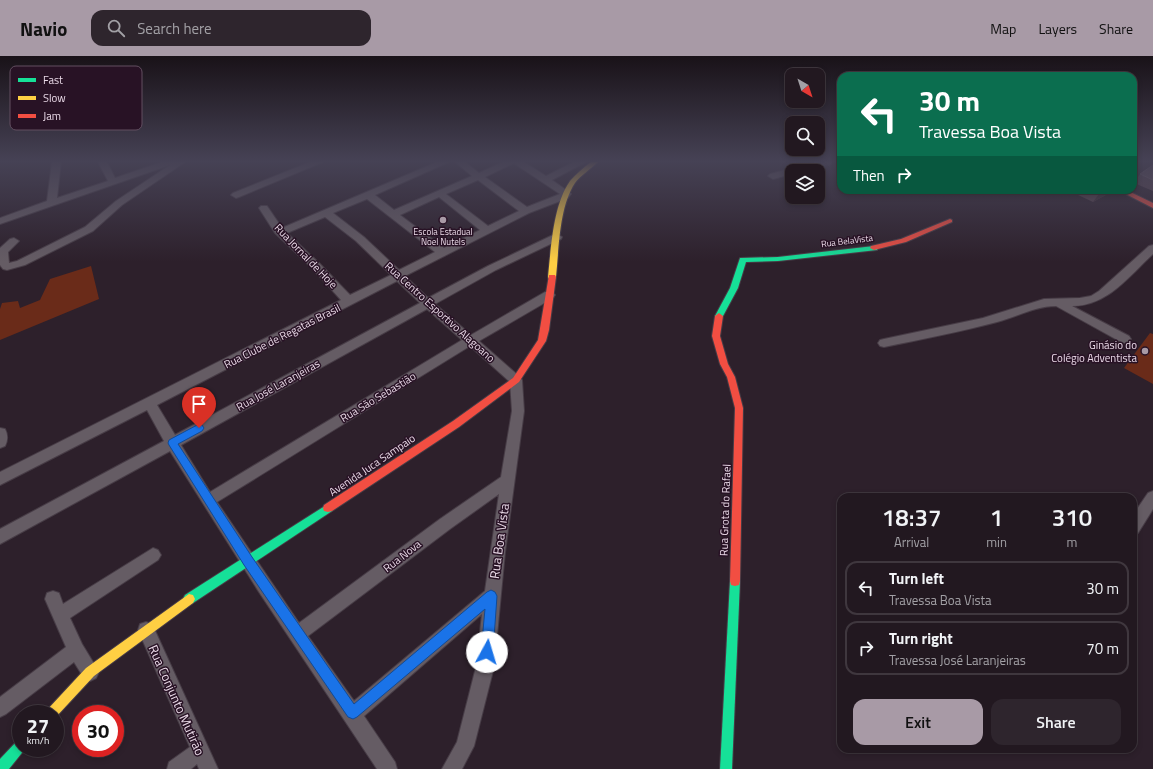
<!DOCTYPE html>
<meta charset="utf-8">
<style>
:root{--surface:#221820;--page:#2e252d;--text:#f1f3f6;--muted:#a2a0a5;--line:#3f373e;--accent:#a89aa6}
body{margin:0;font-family:"Titillium Web",sans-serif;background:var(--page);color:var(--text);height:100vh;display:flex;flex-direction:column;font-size:15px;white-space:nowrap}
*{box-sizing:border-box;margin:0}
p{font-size:13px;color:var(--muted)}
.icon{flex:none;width:22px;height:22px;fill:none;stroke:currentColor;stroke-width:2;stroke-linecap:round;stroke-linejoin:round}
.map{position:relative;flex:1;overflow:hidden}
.panel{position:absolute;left:837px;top:437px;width:300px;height:260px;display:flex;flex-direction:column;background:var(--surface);border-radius:12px;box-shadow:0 2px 6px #0003,0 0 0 1px var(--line)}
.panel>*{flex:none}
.top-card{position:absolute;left:837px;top:16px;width:300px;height:122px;border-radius:12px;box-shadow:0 2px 6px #0003,0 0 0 1px var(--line);background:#0b6e4f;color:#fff;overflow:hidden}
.needle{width:26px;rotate:141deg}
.buttons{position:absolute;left:785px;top:12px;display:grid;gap:8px}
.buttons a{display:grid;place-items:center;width:40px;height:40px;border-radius:8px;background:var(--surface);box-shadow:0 2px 6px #0003,0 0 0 1px var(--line);font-size:20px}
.speed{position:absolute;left:12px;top:649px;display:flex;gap:8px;font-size:20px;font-weight:700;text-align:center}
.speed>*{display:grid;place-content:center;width:52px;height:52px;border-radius:50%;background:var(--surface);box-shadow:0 2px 6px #0003,0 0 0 1px var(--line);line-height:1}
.speed small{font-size:10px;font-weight:400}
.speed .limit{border:6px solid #d22;background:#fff;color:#111}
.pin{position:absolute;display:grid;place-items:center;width:34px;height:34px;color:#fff;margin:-41px -17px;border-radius:50% 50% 50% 0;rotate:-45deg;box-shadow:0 0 4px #0007}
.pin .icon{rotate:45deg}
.me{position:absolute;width:44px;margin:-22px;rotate:6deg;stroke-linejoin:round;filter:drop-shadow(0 0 3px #0008)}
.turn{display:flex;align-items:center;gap:14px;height:84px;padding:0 16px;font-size:18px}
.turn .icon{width:52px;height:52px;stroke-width:2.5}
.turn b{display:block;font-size:28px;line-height:34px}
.then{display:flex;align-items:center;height:38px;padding:0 16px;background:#0003;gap:8px;font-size:15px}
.eta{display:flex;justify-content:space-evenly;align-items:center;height:68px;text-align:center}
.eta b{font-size:24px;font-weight:600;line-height:28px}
.button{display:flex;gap:8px;margin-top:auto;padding:8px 16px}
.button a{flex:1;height:46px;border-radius:12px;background:var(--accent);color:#111;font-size:16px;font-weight:600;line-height:46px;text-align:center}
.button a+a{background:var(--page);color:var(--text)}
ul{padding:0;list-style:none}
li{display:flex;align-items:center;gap:12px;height:54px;margin:0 8px 6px;padding:0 8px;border:2px solid var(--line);border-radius:12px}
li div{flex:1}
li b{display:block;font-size:15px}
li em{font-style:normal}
header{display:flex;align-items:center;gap:24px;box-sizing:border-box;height:56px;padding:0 20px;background:var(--accent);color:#111}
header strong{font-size:19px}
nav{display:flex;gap:22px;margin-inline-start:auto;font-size:14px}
.search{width:280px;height:36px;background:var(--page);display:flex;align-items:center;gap:10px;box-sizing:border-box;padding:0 14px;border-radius:12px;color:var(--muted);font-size:15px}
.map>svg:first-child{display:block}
.green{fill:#6a2b19}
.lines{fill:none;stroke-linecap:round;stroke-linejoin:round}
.street-casing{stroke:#473c46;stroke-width:2}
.fast-casing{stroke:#473c46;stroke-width:2}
.slow-casing{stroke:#473c46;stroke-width:2}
.jam-casing{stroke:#473c46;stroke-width:2}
.street{fill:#655c64;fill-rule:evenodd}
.fast{fill:#16e098;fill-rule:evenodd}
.slow{fill:#ffcf43;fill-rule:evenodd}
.jam{fill:#f24e42;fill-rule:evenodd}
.wall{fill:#5a454f}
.shaded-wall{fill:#413039}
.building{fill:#6a555f;stroke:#7e6a75}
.route{fill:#1a73e8;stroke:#114b97}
.poi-dot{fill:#a89aa6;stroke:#281225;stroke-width:1.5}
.labels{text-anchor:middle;stroke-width:3;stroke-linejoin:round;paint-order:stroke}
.far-poi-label{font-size:9px;fill:#ebdbe9;stroke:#281225}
.far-street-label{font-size:9px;fill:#ebdbe9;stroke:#281225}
.street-label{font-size:11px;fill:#ebdbe9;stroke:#281225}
.poi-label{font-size:11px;fill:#ebdbe9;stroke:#281225;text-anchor:end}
.near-street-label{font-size:13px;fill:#ebdbe9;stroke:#281225}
.key{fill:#281225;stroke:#624e60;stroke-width:1}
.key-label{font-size:11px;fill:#ebdbe9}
</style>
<header>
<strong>Navio</strong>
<div class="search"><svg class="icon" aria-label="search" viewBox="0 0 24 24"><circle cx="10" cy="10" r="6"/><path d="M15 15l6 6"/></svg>Search here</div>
<nav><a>Map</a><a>Layers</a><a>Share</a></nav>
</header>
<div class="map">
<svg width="1153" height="713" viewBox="0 0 1153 713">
<rect width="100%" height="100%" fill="#2d202b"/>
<!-- green -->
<g class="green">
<path d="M91,210L99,243L0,284V253L2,247L18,245L20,252L40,244L50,223Z"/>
<path d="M1150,277L1153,278V328L1124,312Z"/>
</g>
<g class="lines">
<defs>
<g id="street">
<path d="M52,106H61L57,142L108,125L98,106H107L115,122L162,106H185L122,149L93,175L25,209L7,214L3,213L0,209V192L10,183L14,182L19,185L8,196L9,207L17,205L85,171L116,145L170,109L0,168V162L47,145Z"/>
<path d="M310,106H323L239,141L236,142L231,139L233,137Z"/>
<path d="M437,106H449L375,139L394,154L472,120L455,106H465L479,117L503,106H524L546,120L574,106H586L552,124L569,136L571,138L568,142L529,157L405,220L428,242L488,210L553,179L557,178L562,181L561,183L496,214L435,248L471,279L545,236H553L555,239L553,242L479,285L520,321L522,324L524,355L505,496L494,611L474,690L462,713H442L457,686L476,611L482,558L364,660L395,706L397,713H377L259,536L170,395L0,488V473L164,385L147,354L0,429V416L341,244L311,211L275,177L259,152L261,150H267L282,172ZM514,107L515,108L560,138L527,151L485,121ZM478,124L519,155L488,170L446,138ZM439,141L480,174L444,192L400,159ZM367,143L435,196L399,214L364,181L333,157ZM325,161L356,185L391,219L350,239L319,207L287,177ZM397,225L420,247L175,379L157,349ZM427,253L462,284L210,436L181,389ZM470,290L510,326L512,355L501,421L440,463L299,567L217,446ZM499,438L485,535L354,645L308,580L450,473Z"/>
<path d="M816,106H832L831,108L803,115H792V118L773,123L768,120L770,118Z"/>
<path d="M1153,189V198C1129,220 1108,250 1072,250L1129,280L1131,283L1129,286L1125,287L1121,286L1056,250C1036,250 1016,261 997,266C960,276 922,283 884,291L880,290L878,287L880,284L884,283L983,262L1044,243L1080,242L1091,240L1099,235L1149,190Z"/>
<path d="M0,372L5,373C8,379 8,384 5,390L0,392Z"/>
<path d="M1153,435V453L1138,477L1133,479V459L1148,437Z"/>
<path d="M153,492L158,494L161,499L158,504L70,562L82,588L99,616L96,622L90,625L84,622L74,606L6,658L0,661V641L66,591L45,543L47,537L53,535L59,537L63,548Z"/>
<path d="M146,566L152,568L218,713H199L197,708L191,713H167L169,706L190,691L138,574L140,568Z"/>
</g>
<g id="fast">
<path d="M874,190L878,192L877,194L778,205L746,206L738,232L723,260L719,263L715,260L730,232L740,202L778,201Z"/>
<path d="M328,448L332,449L333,452L332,455L193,547L189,548L185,547L183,543L185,539Z"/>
<path d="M735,520L739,521L740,525L732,713H720L730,525L731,521Z"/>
<path d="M21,683V692H26L25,693L9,713H0V703L17,685Z"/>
</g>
<g id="slow">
<path d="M591,106H598C591,113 581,119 575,127C559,151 559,193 556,221L555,223H549L548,221C551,192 553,149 570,125C576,118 583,112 591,106Z"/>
<path d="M189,538L193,539L195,543L193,547L94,620L55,662V658H45L47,654L86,612Z"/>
</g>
<g id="jam">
<path d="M1118,134H1126L1153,147V152Z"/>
<path d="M950,163L952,164V166L906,186L874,194L870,192L871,190L901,183Z"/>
<path d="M549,219H555L556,221L549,274L546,285L519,326L459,371L332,455L328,456L324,455L323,452L324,449L453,365L513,322L538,284Z"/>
<path d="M719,257L723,260L720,280L728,308L735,321L743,352L740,525L739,529L735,530L731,529L730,525L735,352L727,321L720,308L712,280L715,260Z"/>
</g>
</defs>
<!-- street casing -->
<use href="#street" class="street-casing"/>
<!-- fast casing -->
<use href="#fast" class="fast-casing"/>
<!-- slow casing -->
<use href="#slow" class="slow-casing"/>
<!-- jam casing -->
<use href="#jam" class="jam-casing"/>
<!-- street -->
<use href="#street" class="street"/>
<!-- fast -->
<use href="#fast" class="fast"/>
<!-- slow -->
<use href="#slow" class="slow"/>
<!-- jam -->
<use href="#jam" class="jam"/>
</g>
<!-- wall -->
<g class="wall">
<path d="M1153,109V135L1134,127L1140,118Z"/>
<path d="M1079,134H1114L1113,135L1093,146L1076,138Z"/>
</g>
<!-- shaded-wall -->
<path class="shaded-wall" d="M1107,134H1114L1113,135L1093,146L1099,138Z"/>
<!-- building -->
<g class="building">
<path d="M1153,109V124L1140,118Z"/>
<path d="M1091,134H1107L1099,138Z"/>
</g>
<!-- sky -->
<linearGradient id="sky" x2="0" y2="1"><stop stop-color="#191218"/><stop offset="0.51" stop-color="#464255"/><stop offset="1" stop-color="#464255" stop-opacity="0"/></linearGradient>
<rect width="1153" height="206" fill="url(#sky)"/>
<!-- route -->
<path class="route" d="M199,368L202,369L204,372L202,375L178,388L252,501L354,648L487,536L491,534L495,536L497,540L493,596L491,601L487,602L483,601L481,596L485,553L357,661L353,663L348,661L244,509L169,389L168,387L169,384Z"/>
<!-- markers -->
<g class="poi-dot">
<circle cx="443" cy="164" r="4"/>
<circle cx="1145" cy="295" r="4"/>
</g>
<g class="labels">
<!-- far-poi labels -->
<g class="far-poi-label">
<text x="443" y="179">Escola Estadual<tspan x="443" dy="10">Noel Nutels</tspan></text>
</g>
<!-- far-street labels -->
<g class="far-street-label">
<text transform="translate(847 185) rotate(-7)" y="3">Rua BelaVista</text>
</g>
<!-- street labels -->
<g class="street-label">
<text transform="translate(306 200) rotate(46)" y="4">Rua Jornal de Hoje</text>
<text transform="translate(440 256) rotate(42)" y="4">Rua Centro Esportivo Alagoano</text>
<text transform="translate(282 280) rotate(-27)" y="4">Rua Clube de Regatas Brasil</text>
<text transform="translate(278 329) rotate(-29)" y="4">Rua José Laranjeiras</text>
<text transform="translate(378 341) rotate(-31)" y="4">Rua São Sebastião</text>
<text transform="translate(372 409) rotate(-34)" y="4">Avenida Juca Sampaio</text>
<text transform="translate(725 454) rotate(-88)" y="4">Rua Grota do Rafael</text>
<text transform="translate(402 500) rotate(-38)" y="4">Rua Nova</text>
</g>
<!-- poi labels -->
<g class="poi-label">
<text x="1137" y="293">Ginásio do<tspan x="1137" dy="13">Colégio Adventista</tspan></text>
</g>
<!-- near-street labels -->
<g class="near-street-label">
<text transform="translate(499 485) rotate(-82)" y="5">Rua Boa Vista</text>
<text transform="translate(177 644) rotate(66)" y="5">Rua Conjunto Mutirão</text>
</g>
</g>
<!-- legend -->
<rect x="10" y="10" width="132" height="64" rx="6" class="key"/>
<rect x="18" y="22" width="18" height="4" fill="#16e098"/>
<rect x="18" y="40" width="18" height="4" fill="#ffcf43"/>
<rect x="18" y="58" width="18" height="4" fill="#f24e42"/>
<g class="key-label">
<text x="43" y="28">Fast</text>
<text x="43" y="46">Slow</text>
<text x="43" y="64">Jam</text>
</g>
</svg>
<div class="buttons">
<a><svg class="needle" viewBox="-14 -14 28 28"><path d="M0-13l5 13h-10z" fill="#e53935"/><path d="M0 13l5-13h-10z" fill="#a2a0a5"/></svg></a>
<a><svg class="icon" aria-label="search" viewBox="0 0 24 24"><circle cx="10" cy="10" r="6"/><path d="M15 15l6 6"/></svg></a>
<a><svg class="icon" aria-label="layers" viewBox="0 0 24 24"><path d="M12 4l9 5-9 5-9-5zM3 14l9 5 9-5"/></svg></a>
</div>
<div class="speed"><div>27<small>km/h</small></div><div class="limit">30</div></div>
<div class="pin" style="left:199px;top:372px;background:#d93025"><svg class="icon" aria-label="arrive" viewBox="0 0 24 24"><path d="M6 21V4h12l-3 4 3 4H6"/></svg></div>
<svg class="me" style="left:487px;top:596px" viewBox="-20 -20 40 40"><circle r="19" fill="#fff"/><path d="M0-13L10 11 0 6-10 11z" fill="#1a73e8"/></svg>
<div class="top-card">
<div class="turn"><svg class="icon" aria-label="left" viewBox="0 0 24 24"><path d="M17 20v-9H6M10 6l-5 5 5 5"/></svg><div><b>30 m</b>Travessa Boa Vista</div></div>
<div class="then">Then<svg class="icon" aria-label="right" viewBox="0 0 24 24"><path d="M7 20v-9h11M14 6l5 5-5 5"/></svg></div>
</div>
<section class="panel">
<div class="eta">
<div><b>18:37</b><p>Arrival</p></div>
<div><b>1</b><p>min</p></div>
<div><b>310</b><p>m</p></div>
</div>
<ul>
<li><svg class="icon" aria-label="left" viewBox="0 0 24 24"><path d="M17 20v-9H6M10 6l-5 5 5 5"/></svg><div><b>Turn left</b><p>Travessa Boa Vista</p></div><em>30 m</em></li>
<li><svg class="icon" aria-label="right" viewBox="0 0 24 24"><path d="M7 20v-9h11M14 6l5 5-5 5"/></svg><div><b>Turn right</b><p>Travessa José Laranjeiras</p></div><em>70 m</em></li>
</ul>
<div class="button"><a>Exit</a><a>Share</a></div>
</section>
</div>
